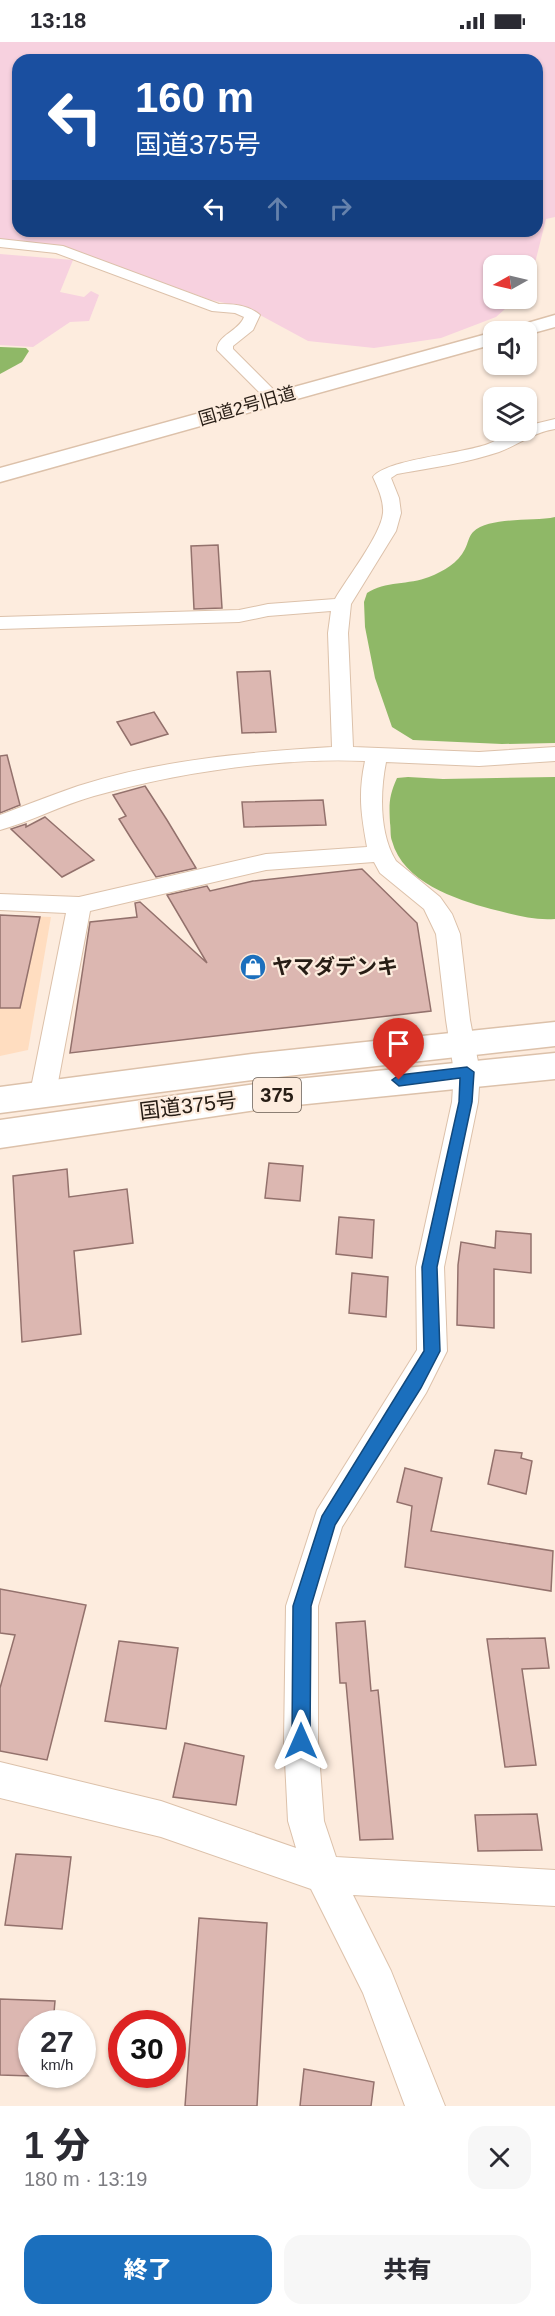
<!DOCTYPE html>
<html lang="ja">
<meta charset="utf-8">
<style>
:root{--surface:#fff;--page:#f7f7f7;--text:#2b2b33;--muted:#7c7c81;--accent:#1b6fbd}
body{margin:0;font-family:Arial,"Noto Sans JP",sans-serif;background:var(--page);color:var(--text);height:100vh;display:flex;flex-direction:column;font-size:22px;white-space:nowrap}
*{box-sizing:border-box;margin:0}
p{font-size:20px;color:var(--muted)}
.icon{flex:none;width:33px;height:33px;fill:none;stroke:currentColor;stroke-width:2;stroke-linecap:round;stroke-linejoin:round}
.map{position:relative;height:2064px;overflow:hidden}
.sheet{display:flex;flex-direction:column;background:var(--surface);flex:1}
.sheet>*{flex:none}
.hud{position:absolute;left:12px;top:12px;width:531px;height:183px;border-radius:18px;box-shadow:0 2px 4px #0004;background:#1a4fa0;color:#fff;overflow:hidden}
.needle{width:39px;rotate:262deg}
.controls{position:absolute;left:483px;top:213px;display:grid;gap:12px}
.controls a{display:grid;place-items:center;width:54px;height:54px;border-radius:12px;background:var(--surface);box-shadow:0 2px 4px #0004;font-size:30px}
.speed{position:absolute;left:18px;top:1968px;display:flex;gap:12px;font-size:30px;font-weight:700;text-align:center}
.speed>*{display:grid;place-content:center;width:78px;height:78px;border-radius:50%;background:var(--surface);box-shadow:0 2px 4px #0004;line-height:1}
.speed small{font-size:15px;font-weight:400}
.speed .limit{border:9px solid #d22;background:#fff;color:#111}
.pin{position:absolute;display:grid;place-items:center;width:51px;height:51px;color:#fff;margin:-62px -26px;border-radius:50% 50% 50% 0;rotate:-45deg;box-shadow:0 0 6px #0007}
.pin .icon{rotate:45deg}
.me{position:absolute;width:66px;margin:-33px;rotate:0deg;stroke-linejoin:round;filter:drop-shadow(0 0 4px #0008)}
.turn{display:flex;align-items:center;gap:21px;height:126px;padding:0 24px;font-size:27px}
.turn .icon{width:78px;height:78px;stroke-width:2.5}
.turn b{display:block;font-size:42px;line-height:51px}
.lanes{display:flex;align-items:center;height:57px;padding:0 24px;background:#0003;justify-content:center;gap:30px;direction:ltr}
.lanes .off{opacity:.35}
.round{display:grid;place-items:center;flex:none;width:63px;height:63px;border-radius:18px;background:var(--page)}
.head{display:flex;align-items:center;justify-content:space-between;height:102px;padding:0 24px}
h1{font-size:36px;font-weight:800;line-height:45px}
.action{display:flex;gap:12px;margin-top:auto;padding:12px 24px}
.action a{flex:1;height:69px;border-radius:18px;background:var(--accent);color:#fff;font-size:24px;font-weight:800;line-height:69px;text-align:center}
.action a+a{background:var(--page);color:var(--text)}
.status{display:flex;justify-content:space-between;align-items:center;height:42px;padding:0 30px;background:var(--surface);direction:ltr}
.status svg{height:16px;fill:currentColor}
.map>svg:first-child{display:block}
.built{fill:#ffddc0}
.green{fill:#f7d1df;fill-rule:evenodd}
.water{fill:#8fb867}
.building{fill:#dcb7b1;stroke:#93716c;stroke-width:1.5}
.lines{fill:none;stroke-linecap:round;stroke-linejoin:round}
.minor-casing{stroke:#dcc1aa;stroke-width:2}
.tertiary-casing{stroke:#dcc1aa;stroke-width:3}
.trunk-casing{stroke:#dcc1aa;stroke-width:3}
.minor{fill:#fff;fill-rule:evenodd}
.tertiary{fill:#fff;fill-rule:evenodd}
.trunk{fill:#fff;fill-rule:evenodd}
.route{fill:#1b6fbd;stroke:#12487b;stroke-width:1.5}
.labels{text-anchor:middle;stroke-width:4.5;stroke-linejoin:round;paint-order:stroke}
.far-street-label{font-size:18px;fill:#271d15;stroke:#fdecde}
.shield{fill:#fdecde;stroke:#675b51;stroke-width:1.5}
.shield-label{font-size:20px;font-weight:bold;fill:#271d15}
.poi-label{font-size:21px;font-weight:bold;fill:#271d15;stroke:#fdecde;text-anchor:start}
.street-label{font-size:21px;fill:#271d15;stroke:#fdecde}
</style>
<div class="status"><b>13:18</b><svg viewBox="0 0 49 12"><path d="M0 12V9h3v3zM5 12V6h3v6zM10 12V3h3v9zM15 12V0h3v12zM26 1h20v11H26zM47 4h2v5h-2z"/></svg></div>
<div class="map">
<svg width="555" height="2064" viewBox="0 0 555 2064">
<rect width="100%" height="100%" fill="#fdecde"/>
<!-- built -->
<path class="built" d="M0,873L51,875L28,1008L0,1014Z"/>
<!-- green -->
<g class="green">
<path d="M0,0H555V175L546,177L529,245L527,247L526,224H494V256L516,257L496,275L441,296L374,306L308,299L247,266L211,258L60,204L0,197ZM18,18H537V189H18Z"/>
<path d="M0,212L73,218L60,250L84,255L91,249L99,253L89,279L70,280L33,305L0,303Z"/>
</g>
<!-- water -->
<g class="water">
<path d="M0,305L26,306L29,309L22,320L0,332Z"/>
<path d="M555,475V701L502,702L413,698L392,685L375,636L365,585L364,560L367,551C385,539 409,543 429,535C444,529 458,521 465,507C468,501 469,494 473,490C490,474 533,480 555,475Z"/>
<path d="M408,735L443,737L555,735V877C534,879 512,872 491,867C455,857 403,840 392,799C390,794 391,787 390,781C389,761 389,754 397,736Z"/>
</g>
<!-- building -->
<g class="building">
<path d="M218,503L222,566L194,567L191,504Z"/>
<path d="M270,629L276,690L242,691L237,630Z"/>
<path d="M154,670L168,692L131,703L117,680Z"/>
<path d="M7,713L20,763L0,771V714Z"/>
<path d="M145,744L167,778L196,826L156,835L134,801L119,777L126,774L113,753Z"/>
<path d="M323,758L326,783L244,785L242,760Z"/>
<path d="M45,775L94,818L62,835L11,787L26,782V785Z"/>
<path d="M362,827L417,881L431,969L70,1011L90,880L137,875L135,861L140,860L207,921L167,853L207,844L210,849L253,839Z"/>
<path d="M0,873L40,875L20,966H0Z"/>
<path d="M269,1121L303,1124L300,1159L265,1156Z"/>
<path d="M67,1127L69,1155L127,1147L133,1201L74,1209L81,1292L22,1300L13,1134Z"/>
<path d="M339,1175L374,1178L372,1216L336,1212Z"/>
<path d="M496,1189L531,1192V1231L494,1227V1286L457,1283L458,1223L461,1200L495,1206Z"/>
<path d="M352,1231L388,1235L386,1275L349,1271Z"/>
<path d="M495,1408L522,1411L521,1416L532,1419L526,1452L488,1442Z"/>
<path d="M405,1426L442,1436L431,1489L553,1509L551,1549L405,1525L412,1464L397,1460Z"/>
<path d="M0,1547L86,1563L47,1718L0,1709V1646L15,1593L0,1591Z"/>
<path d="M365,1579L371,1649L378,1648L393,1797L360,1798L346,1641H340L336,1581Z"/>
<path d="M545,1596L549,1626L522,1627L536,1723L505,1725L487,1597Z"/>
<path d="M119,1599L178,1606L166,1687L105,1679Z"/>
<path d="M185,1701L244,1714L236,1763L173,1755Z"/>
<path d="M537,1772L542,1808L478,1809L475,1773Z"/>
<path d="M16,1812L71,1815L62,1887L5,1883Z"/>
<path d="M199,1876L267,1881L257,2064H185Z"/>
<path d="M0,1957L55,1959L53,1982H32V2034L0,2033Z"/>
<path d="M304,2027L374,2040L371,2064H300Z"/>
</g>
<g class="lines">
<defs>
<g id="minor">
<path d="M0,197L63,204L219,262C233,262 249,263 260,273L253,288L233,304V307L282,356L280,359H268L217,308C217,293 239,289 244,275L235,271L212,269L56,211L0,205Z"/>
<path d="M555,377V387C534,390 518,403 499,410C466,421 431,426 397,432L391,436L399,456L401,471L396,489L351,562L348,591L353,705L479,710L555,705V719L479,724L386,720C380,750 379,792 396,819L440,855L452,872L460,892L470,978L480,1030L478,1060L444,1225L447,1309L426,1351L342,1485L318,1564V1699L324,1779L336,1815L555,1828V1864L353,1853L391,1929L445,2064H405L363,1951L311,1847L161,1795L0,1756V1720L161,1759L296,1806L288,1779L284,1699L286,1564L317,1468L417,1308L416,1225L452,1060L454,1030L446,978L436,892L424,867L380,831L374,820L266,828L90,869L56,1051L52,1058L43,1061L34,1058L30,1051L66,871L0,868V852L79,855L266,812L367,805C361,772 358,752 365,719C281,715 176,731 94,754C62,763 32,779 0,788V773C26,763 52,753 78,744C159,718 248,710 332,705L328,591L331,569L268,574L239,580L0,587V575L239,568L268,562L335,557C347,536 381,493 383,471C384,459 378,446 373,435C387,417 462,412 488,402C501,397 512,388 526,388V384Z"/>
</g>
<g id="tertiary">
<path d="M555,273V285L526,293V290H507L510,286Z"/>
<path d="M494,290V302L0,440V426Z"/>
</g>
<g id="trunk">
<path d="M555,980V1004L252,1038L0,1071V1045L252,1012Z"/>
<path d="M555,1011V1037L277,1065L0,1106V1078L277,1039Z"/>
</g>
</defs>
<!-- minor casing -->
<use href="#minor" class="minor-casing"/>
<!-- tertiary casing -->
<use href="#tertiary" class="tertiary-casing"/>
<!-- trunk casing -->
<use href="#trunk" class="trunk-casing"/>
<!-- minor -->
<use href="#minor" class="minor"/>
<!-- tertiary -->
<use href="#tertiary" class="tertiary"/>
<!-- trunk -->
<use href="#trunk" class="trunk"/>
</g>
<!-- route -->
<path class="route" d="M467,1025L474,1030L472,1060L437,1225L440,1309L421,1346L335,1483L311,1564L310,1699L308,1705L301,1708L294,1705L292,1699L293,1564L322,1474L424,1309L422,1225L459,1060L460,1036L399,1044L392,1038L399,1033Z"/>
<!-- icons -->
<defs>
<symbol id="shop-disc" viewBox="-11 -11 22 22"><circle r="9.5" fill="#1b6fbd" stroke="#fdecde"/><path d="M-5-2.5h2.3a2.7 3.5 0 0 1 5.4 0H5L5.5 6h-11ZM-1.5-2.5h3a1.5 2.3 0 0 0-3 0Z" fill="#fff"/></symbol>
</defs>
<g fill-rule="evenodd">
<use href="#shop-disc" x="238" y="910" width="30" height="30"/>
</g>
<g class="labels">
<!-- far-street labels -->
<g class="far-street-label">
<text transform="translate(247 364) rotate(-16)" y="6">国道2号旧道</text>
</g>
<!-- shield labels -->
<rect class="shield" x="253" y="1036" width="48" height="34" rx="4.5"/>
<g class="shield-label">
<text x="277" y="1060">375</text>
</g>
<!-- poi labels -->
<g class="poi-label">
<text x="272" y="932">ヤマダデンキ</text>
</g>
<!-- street labels -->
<g class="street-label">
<text transform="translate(188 1064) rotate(-7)" y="7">国道375号</text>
</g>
</g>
</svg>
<div class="controls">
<a><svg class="needle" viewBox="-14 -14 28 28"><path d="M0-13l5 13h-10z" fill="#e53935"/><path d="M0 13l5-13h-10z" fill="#7c7c81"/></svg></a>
<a><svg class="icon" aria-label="sound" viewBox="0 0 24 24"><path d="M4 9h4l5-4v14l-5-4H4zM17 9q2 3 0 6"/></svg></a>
<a><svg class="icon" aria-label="layers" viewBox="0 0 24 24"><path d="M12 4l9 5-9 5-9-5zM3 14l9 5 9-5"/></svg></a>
</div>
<div class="speed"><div>27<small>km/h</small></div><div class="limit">30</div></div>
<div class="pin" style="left:399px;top:1038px;background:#d93025"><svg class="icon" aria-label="arrive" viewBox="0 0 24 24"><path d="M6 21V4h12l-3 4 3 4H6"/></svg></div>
<svg class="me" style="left:301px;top:1699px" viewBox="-20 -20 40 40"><path d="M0-17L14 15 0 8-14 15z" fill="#1b6fbd" stroke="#fff" stroke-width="4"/></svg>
<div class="hud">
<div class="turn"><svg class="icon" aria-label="left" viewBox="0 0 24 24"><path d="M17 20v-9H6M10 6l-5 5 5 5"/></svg><div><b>160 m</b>国道375号</div></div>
<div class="lanes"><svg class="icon" aria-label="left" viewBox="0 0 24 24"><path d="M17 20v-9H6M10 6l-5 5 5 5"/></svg><svg class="icon off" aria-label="ahead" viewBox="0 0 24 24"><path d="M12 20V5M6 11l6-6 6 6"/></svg><svg class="icon off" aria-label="right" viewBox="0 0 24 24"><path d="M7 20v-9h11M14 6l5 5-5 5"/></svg></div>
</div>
</div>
<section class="sheet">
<div class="head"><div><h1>1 分</h1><p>180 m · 13:19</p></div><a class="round"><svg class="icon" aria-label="close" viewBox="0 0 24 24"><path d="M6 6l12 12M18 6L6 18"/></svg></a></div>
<div class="action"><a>終了</a><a>共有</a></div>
</section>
